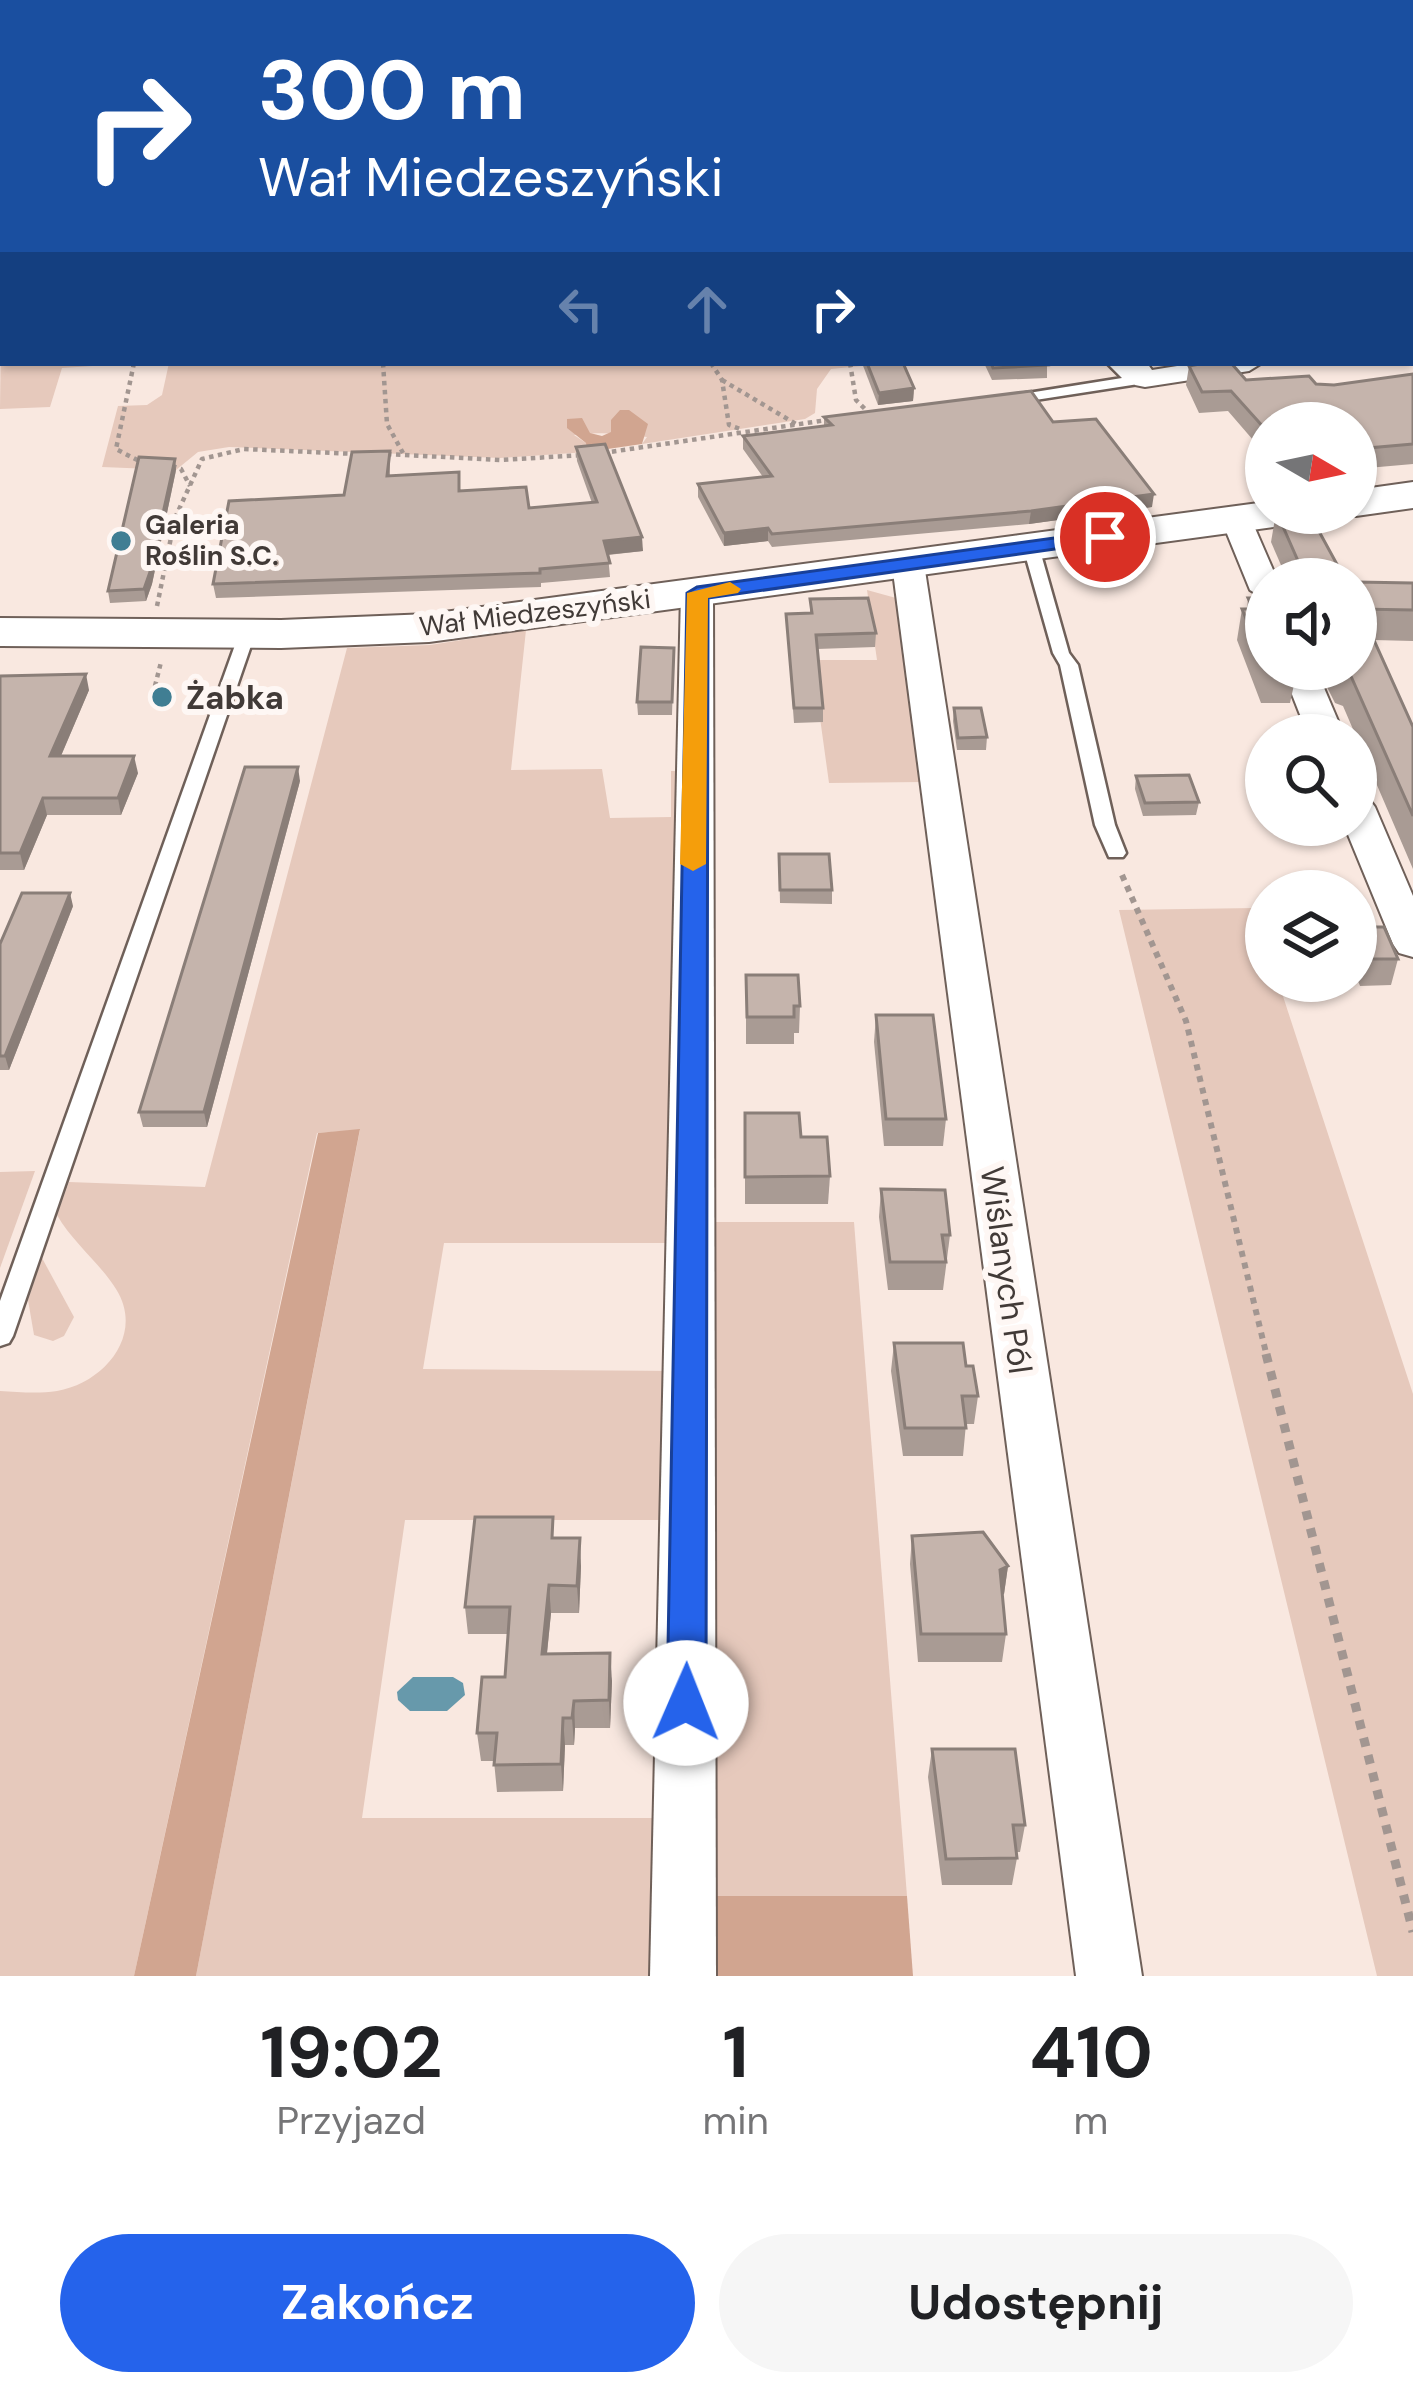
<!DOCTYPE html>
<html lang="pl">
<meta charset="utf-8">
<style>
:root{--surface:#fff;--page:#f6f6f6;--text:#202124;--muted:#757577;--accent:#2563eb}
body{margin:0;font-family:"DM Sans",sans-serif;background:var(--page);color:var(--text);height:100vh;display:flex;flex-direction:column;font-size:45px;white-space:nowrap}
*{box-sizing:border-box;margin:0}
p{font-size:39px;color:var(--muted)}
.icon{flex:none;width:66px;height:66px;fill:none;stroke:currentColor;stroke-width:2;stroke-linecap:round;stroke-linejoin:round}
.map{position:relative;height:1976px;overflow:hidden}
.panel{display:flex;flex-direction:column;background:var(--surface);flex:1}
.panel>*{flex:none}
.hud{position:absolute;left:0px;top:0px;width:1413px;height:366px;box-shadow:0 3px 9px #0004;background:#1a4fa0;color:#fff;overflow:hidden}
.needle{width:78px;rotate:99deg}
.fabs{position:absolute;left:1245px;top:402px;display:grid;gap:24px}
.fabs a{display:grid;place-items:center;width:132px;height:132px;border-radius:50%;background:var(--surface);box-shadow:0 3px 9px #0004;font-size:60px}
.pin{position:absolute;display:grid;place-items:center;width:102px;height:102px;color:#fff;margin:-51px;border:6px solid #fff;border-radius:50%;box-shadow:0 3px 12px #0007}
.me{position:absolute;width:132px;margin:-66px;rotate:1deg;stroke-linejoin:round;filter:drop-shadow(0 0 9px #0008)}
.turn{display:flex;align-items:center;gap:42px;height:252px;padding:0 60px;font-size:54px}
.turn .icon{width:156px;height:156px;stroke-width:2.5}
.turn b{display:block;font-size:84px;line-height:102px}
.lanes{display:flex;align-items:center;height:114px;padding:0 60px;background:#0003;justify-content:center;gap:60px;direction:ltr}
.lanes .off{opacity:.35}
.eta{display:flex;justify-content:space-evenly;align-items:center;height:204px;text-align:center}
.eta b{font-size:72px;font-weight:700;line-height:84px}
.primary-button{display:flex;gap:24px;margin-top:auto;padding:24px 60px}
.primary-button a{flex:1;height:138px;border-radius:72px;background:var(--accent);color:#fff;font-size:48px;font-weight:700;line-height:138px;text-align:center}
.primary-button a+a{background:var(--page);color:var(--text)}
.map>svg:first-child{display:block}
.green{fill:#e6c9bc}
.forest{fill:#d1a590}
.water{fill:#6799ab}
.lines{fill:none;stroke-linecap:round;stroke-linejoin:round}
.service-casing{stroke:#6f6059;stroke-width:5}
.minor-casing{stroke:#6f6059;stroke-width:4}
.secondary-casing{stroke:#6f6059;stroke-width:4}
.path-far3{stroke:#a29691;stroke-width:3;stroke-dasharray:3 3;stroke-linecap:butt}
.path-far2{stroke:#a29691;stroke-width:4.5;stroke-dasharray:4.5 4.5;stroke-linecap:butt}
.path-far1{stroke:#a29691;stroke-width:6;stroke-dasharray:6 6;stroke-linecap:butt}
.path{stroke:#a29691;stroke-width:9;stroke-dasharray:9 9;stroke-linecap:butt}
.service{fill:#fff;fill-rule:evenodd}
.minor{fill:#fff;fill-rule:evenodd}
.secondary{fill:#fff;fill-rule:evenodd}
.wall{fill:#a99b94}
.shaded-wall{fill:#8a7e78}
.building{fill:#c5b4ac;stroke:#8a7e78;stroke-width:3}
.route{fill:#2563eb;stroke:#184099;stroke-width:3}
.slow{fill:#f59e0b}
.poi-dot{fill:#407e93;stroke:#fef7f4;stroke-width:4.5}
.labels{text-anchor:middle;stroke-width:12;stroke-linejoin:round;paint-order:stroke}
.far-poi-label{font-size:27px;font-weight:bold;fill:#413a37;stroke:#fef7f4;text-anchor:start}
.far-street-label{font-size:27px;fill:#413a37;stroke:#fef7f4}
.poi-label{font-size:33px;font-weight:bold;fill:#413a37;stroke:#fef7f4;text-anchor:start}
.street-label{font-size:33px;fill:#413a37;stroke:#fef7f4}
</style>
<div class="map">
<svg width="1413" height="1976" viewBox="0 0 1413 1976">
<rect width="100%" height="100%" fill="#f9e8e0"/>
<!-- green -->
<g class="green">
<path d="M3,186V363H138L62,368L50,407L0,409Z"/>
<path d="M169,363H860L861,366L831,369L817,389L815,413L805,419L642,444L647,437C621,433 599,432 574,435L586,443L587,452L500,458L229,447L198,452L176,470L102,467L118,406L147,405L162,395Z"/>
<path d="M867,590L896,598L922,782L829,783L812,660H877Z"/>
<path d="M526,630L511,770L602,769L610,818L671,817V771H685L681,1243H444L423,1369L680,1371L679,1520H405L362,1818H663L655,1976H196L360,1130L317,1133L134,1976H0V1391C18,1392 38,1394 57,1391C104,1383 145,1335 116,1289C99,1262 73,1243 57,1215L69,1182L205,1187L347,648L430,645Z"/>
<path d="M1254,908L1266,944V981H1278L1413,1394V1976H1377L1119,910Z"/>
<path d="M35,1171L0,1268V1172Z"/>
<path d="M709,1222H854L907,1896H714Z"/>
<path d="M42,1258L74,1317L64,1336L53,1341L34,1335L28,1300Z"/>
</g>
<!-- forest -->
<g class="forest">
<path d="M620,410H629L648,424L642,444L587,452L586,443L567,428V419L582,418L590,433L602,436L611,432V420Z"/>
<path d="M360,1129L196,1976H134L318,1133Z"/>
<path d="M714,1896H907L913,1976H713Z"/>
</g>
<!-- water -->
<path class="water" d="M413,1677H453L463,1683L465,1695L447,1711H410L398,1700L397,1692Z"/>
<g class="lines">
<defs>
<g id="service">
<path d="M881,0H891L893,3H883Z"/>
<path d="M1107,363H1121L1129,372L1152,379L1145,383L1009,404L1002,400L1009,396L1122,378Z"/>
<path d="M1031,542L1039,547L1069,653L1078,665L1115,825L1126,853L1123,857H1109L1095,825L1060,665L1053,653L1023,547Z"/>
<path d="M247,629L255,634L13,1336L9,1343L0,1346V1301L239,634Z"/>
</g>
<g id="minor">
<path d="M888,0H906L908,3H890Z"/>
<path d="M1166,0H1187L1189,3H1168Z"/>
<path d="M1120,363H1147L1152,370L1196,363H1262L1249,371L1145,387L1135,385Z"/>
<path d="M1236,510L1251,519L1277,579H1266V600L1250,590L1221,519Z"/>
<path d="M908,554L924,564L1142,1976H1076L892,564Z"/>
<path d="M697,583L713,593L716,1976H650L681,593Z"/>
<path d="M1282,669H1316L1344,735H1308Z"/>
<path d="M1356,796L1369,799L1375,807L1413,896V957L1399,953L1393,944L1344,825H1356Z"/>
</g>
<g id="secondary">
<path d="M1413,482V508L1356,516L1344,513H1356V490Z"/>
<path d="M1266,502V513H1303L1296,522L1281,526L429,642L281,648L0,646V618L281,620L429,614Z"/>
</g>
</defs>
<!-- service casing -->
<use href="#service" class="service-casing"/>
<!-- minor casing -->
<use href="#minor" class="minor-casing"/>
<!-- secondary casing -->
<use href="#secondary" class="secondary-casing"/>
<!-- path-far3 -->
<g class="path-far3">
<path d="M1348,0L1355,3"/>
<path d="M1214,3L1226,0"/>
</g>
<!-- path-far2 -->
<g class="path-far2">
<path d="M134,363L116,449L141,462"/>
<path d="M383,363L387,424L403,453"/>
<path d="M711,363L722,380L729,425L743,430"/>
<path d="M850,363L856,400L869,413"/>
<path d="M722,380L796,424"/>
<path d="M603,453L827,420"/>
<path d="M387,454L500,460L584,455"/>
<path d="M172,466L181,469L190,486"/>
<path d="M157,606L175,518L202,459L244,449L356,454"/>
<path d="M155,686L161,662"/>
</g>
<!-- path-far1 -->
<path class="path-far1" d="M1122,875L1186,1021L1267,1357"/>
<!-- path -->
<path class="path" d="M1266,1354L1413,1932"/>
<!-- service -->
<use href="#service" class="service"/>
<!-- minor -->
<use href="#minor" class="minor"/>
<!-- secondary -->
<use href="#secondary" class="secondary"/>
</g>
<!-- wall -->
<g class="wall">
<path d="M912,0H1084L1088,3H914Z"/>
<path d="M1410,140L1413,141V326H1411L1410,333Z"/>
<path d="M1411,329H1413V354L1410,351Z"/>
<path d="M862,363H903L914,388L913,401L878,405Z"/>
<path d="M984,363H1047V378L992,380Z"/>
<path d="M1189,366L1246,380L1316,384L1334,385L1413,374V464L1356,469V423H1266V455L1228,411L1199,413L1186,385Z"/>
<path d="M824,417L1053,422L1152,507L1029,524L772,547L768,541L724,546L698,497V484L763,477L743,449V436L824,426Z"/>
<path d="M576,447L643,551L608,555L610,577L541,583V587L216,598L213,584L344,495L390,451V475L529,508L592,503L577,461Z"/>
<path d="M176,470L152,584L146,601L110,603L108,591Z"/>
<path d="M1276,513L1345,579H1287L1271,542Z"/>
<path d="M1356,582L1413,583V641L1374,640L1413,727V869L1343,706L1335,703L1318,669H1356Z"/>
<path d="M1248,598L1297,671L1290,703H1261L1237,640L1242,609H1247Z"/>
<path d="M810,599L876,633L875,647L817,649L823,708V722L794,723L786,614L810,613Z"/>
<path d="M674,648L672,715H638L637,702Z"/>
<path d="M0,676L89,690L61,756L138,773L121,815H47L24,870H0Z"/>
<path d="M954,708L987,737L986,750H957L953,721Z"/>
<path d="M1136,776L1199,802L1196,815L1143,816L1135,789Z"/>
<path d="M300,781L207,1127H143L139,1112Z"/>
<path d="M779,854L832,890V904L780,903Z"/>
<path d="M73,906L9,1070H0V944Z"/>
<path d="M1356,927L1398,959L1391,985L1360,986L1356,976Z"/>
<path d="M746,975L800,1006L799,1033H794V1044H746Z"/>
<path d="M876,1015L946,1119L943,1146H884L874,1042Z"/>
<path d="M745,1113L830,1176L828,1204H745Z"/>
<path d="M881,1189L950,1235L943,1290H888L879,1217Z"/>
<path d="M894,1343L966,1366L978,1396L974,1424H966L963,1456H903L891,1371Z"/>
<path d="M912,1536L1008,1566L1004,1594L1002,1595L1006,1634L1002,1662H918L910,1564Z"/>
<path d="M555,1538L581,1566L579,1613H551L547,1654L612,1681L610,1728H575L574,1745H565L563,1791L497,1792L494,1761H481L477,1733L505,1677L508,1634H468L465,1607Z"/>
<path d="M932,1749L1025,1825L1020,1852H1016L1017,1858L1012,1885H942L928,1777Z"/>
</g>
<!-- shaded-wall -->
<g class="shaded-wall">
<path d="M914,388L913,401L878,405L879,393Z"/>
<path d="M175,459L176,470L152,584L146,601L144,589Z"/>
<path d="M1154,494L1152,507L1029,524L1031,511Z"/>
<path d="M768,528V541L724,546V533Z"/>
<path d="M642,537L643,551L604,555V541Z"/>
<path d="M86,674L89,690L54,772L50,756Z"/>
<path d="M134,756L138,773L121,815L118,798Z"/>
<path d="M298,767L300,781L207,1127L204,1112Z"/>
<path d="M43,798L47,815L24,870L20,853Z"/>
<path d="M70,893L73,906L9,1070L5,1056Z"/>
<path d="M580,1538L581,1566L579,1613L577,1586Z"/>
<path d="M1008,1566L1004,1594L996,1598L1000,1570Z"/>
<path d="M549,1585L551,1613L544,1681L542,1654Z"/>
<path d="M610,1653L612,1681L610,1728L609,1700Z"/>
<path d="M574,1701L575,1728L574,1745L572,1718Z"/>
<path d="M563,1718L565,1745L563,1791L561,1764Z"/>
</g>
<!-- building -->
<g class="building">
<path d="M930,0H1084L1088,3H939Z"/>
<path d="M1410,70L1413,72V122L1410,135Z"/>
<path d="M1410,140L1413,141V169L1410,167Z"/>
<path d="M1410,172H1413V227L1410,224Z"/>
<path d="M1413,239V254L1410,255V240Z"/>
<path d="M1410,259L1413,273L1411,329L1410,328Z"/>
<path d="M867,363H903L914,388L879,393Z"/>
<path d="M991,363H1047L1048,365L993,368Z"/>
<path d="M1205,363H1231L1246,380L1309,376L1316,384L1334,385L1413,374V444L1356,449V423H1266V430L1231,391L1202,392L1189,366Z"/>
<path d="M1031,391L1053,422L1096,419L1154,494L1031,511L772,534L768,528L724,533L698,484L772,476L743,436L832,425L824,417Z"/>
<path d="M605,444L642,537L604,541L610,563L540,569V573L213,584L229,501L344,495L352,452L390,451L387,476L459,472V491L526,487L529,508L597,502L576,447Z"/>
<path d="M139,457L175,459L150,572L144,589L108,591Z"/>
<path d="M1277,513H1309L1345,579H1306Z"/>
<path d="M1356,582L1413,583V610L1360,609L1413,727V816L1350,674L1341,669H1356Z"/>
<path d="M868,598L876,633L816,635L823,708H794L786,614L812,613L810,599Z"/>
<path d="M1248,598H1266V667L1242,609H1253Z"/>
<path d="M641,647L674,648L672,702H637Z"/>
<path d="M1267,669H1296L1297,671H1268Z"/>
<path d="M86,674L50,756H134L118,798H43L20,853H0V676Z"/>
<path d="M954,708H981L987,737L958,738Z"/>
<path d="M245,767H298L204,1112H139Z"/>
<path d="M1189,775L1199,802L1145,803L1136,776Z"/>
<path d="M779,854H829L832,890H780Z"/>
<path d="M22,893H70L5,1056H0V944Z"/>
<path d="M1356,927H1384L1398,959H1366L1356,932Z"/>
<path d="M746,975H798L800,1006H794V1017H747Z"/>
<path d="M876,1015H933L946,1119H886Z"/>
<path d="M745,1113H799L801,1137H827L830,1176L745,1177Z"/>
<path d="M881,1189L945,1190L950,1235H942L946,1262H890Z"/>
<path d="M894,1343H963L966,1366H973L978,1396H962L966,1428H905Z"/>
<path d="M475,1517H553L552,1538H580L577,1586L549,1585L542,1654L610,1653L609,1700L574,1701L572,1718H563L561,1764L494,1765L497,1733H477L482,1677H505L510,1607H465Z"/>
<path d="M983,1532L1008,1566L1000,1570L1006,1634H921L912,1536Z"/>
<path d="M932,1749H1015L1025,1825H1013L1017,1858L946,1859Z"/>
</g>
<!-- route -->
<path class="route" d="M1105,531L1112,533V541L708,598L706,1703L700,1715L686,1720L673,1715L667,1703L687,593L697,587Z"/>
<!-- slow -->
<path class="slow" d="M730,582L741,589L738,593L708,598L706,864L693,871L680,864L687,593Z"/>
<!-- markers -->
<g class="poi-dot">
<circle cx="121" cy="541" r="12"/>
<circle cx="162" cy="697" r="12"/>
</g>
<g class="labels">
<!-- far-poi labels -->
<g class="far-poi-label">
<text x="145" y="534">Galeria<tspan x="145" dy="31">Roślin S.C.</tspan></text>
</g>
<!-- far-street labels -->
<g class="far-street-label">
<text transform="translate(535 613) rotate(-7)" y="9">Wał Miedzeszyński</text>
</g>
<!-- poi labels -->
<g class="poi-label">
<text x="186" y="709">Żabka</text>
</g>
<!-- street labels -->
<g class="street-label">
<text transform="translate(1007 1270) rotate(82)" y="12">Wiślanych Pól</text>
</g>
</g>
</svg>
<div class="fabs">
<a><svg class="needle" viewBox="-14 -14 28 28"><path d="M0-13l5 13h-10z" fill="#e53935"/><path d="M0 13l5-13h-10z" fill="#757577"/></svg></a>
<a><svg class="icon" aria-label="sound" viewBox="0 0 24 24"><path d="M4 9h4l5-4v14l-5-4H4zM17 9q2 3 0 6"/></svg></a>
<a><svg class="icon" aria-label="search" viewBox="0 0 24 24"><circle cx="10" cy="10" r="6"/><path d="M15 15l6 6"/></svg></a>
<a><svg class="icon" aria-label="layers" viewBox="0 0 24 24"><path d="M12 4l9 5-9 5-9-5zM3 14l9 5 9-5"/></svg></a>
</div>
<div class="pin" style="left:1105px;top:537px;background:#d93025"><svg class="icon" aria-label="arrive" viewBox="0 0 24 24"><path d="M6 21V4h12l-3 4 3 4H6"/></svg></div>
<svg class="me" style="left:686px;top:1703px" viewBox="-20 -20 40 40"><circle r="19" fill="#fff"/><path d="M0-13L10 11 0 6-10 11z" fill="#2563eb"/></svg>
<div class="hud">
<div class="turn"><svg class="icon" aria-label="right" viewBox="0 0 24 24"><path d="M7 20v-9h11M14 6l5 5-5 5"/></svg><div><b>300 m</b>Wał Miedzeszyński</div></div>
<div class="lanes"><svg class="icon off" aria-label="left" viewBox="0 0 24 24"><path d="M17 20v-9H6M10 6l-5 5 5 5"/></svg><svg class="icon off" aria-label="ahead" viewBox="0 0 24 24"><path d="M12 20V5M6 11l6-6 6 6"/></svg><svg class="icon" aria-label="right" viewBox="0 0 24 24"><path d="M7 20v-9h11M14 6l5 5-5 5"/></svg></div>
</div>
</div>
<section class="panel">
<div class="eta">
<div><b>19:02</b><p>Przyjazd</p></div>
<div><b>1</b><p>min</p></div>
<div><b>410</b><p>m</p></div>
</div>
<div class="primary-button"><a>Zakończ</a><a>Udostępnij</a></div>
</section>
